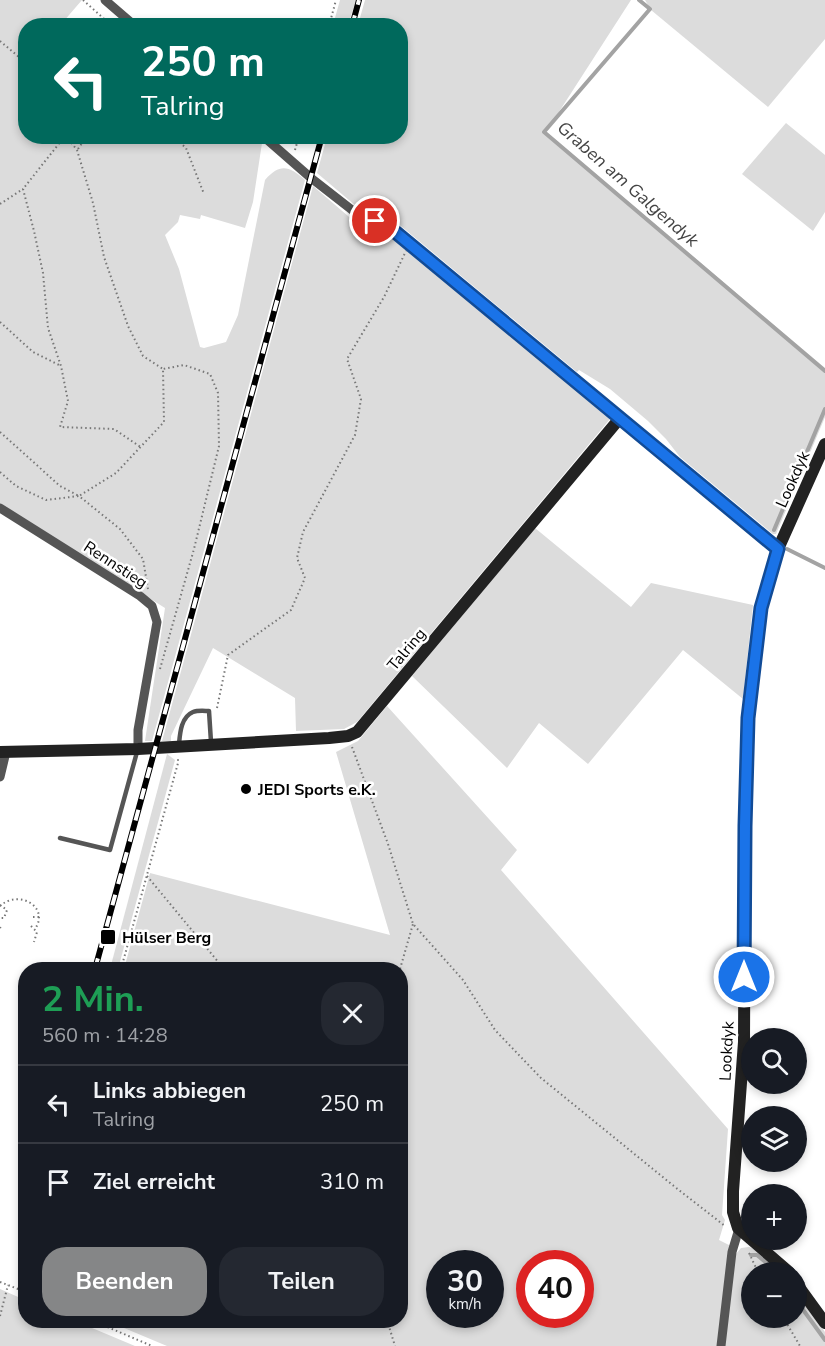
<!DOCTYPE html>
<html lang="de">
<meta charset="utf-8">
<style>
:root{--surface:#171b24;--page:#242831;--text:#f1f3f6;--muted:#9ea1a6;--line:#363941;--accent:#858687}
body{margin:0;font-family:"Nunito Sans",sans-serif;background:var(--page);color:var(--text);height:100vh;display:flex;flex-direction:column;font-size:22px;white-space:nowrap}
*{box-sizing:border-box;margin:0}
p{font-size:20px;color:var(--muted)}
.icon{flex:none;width:33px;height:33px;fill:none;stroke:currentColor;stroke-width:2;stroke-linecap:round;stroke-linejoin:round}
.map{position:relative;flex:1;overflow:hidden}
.details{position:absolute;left:18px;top:962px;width:390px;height:366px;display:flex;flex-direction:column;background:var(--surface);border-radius:24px;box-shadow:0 3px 9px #0003}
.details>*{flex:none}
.hud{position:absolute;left:18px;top:18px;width:390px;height:126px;border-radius:24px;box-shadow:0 3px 9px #0003;background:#00695c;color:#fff;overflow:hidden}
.controls{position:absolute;left:741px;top:1028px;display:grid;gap:12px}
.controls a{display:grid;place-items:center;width:66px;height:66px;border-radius:50%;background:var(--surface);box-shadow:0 3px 9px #0003;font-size:30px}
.speed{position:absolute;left:426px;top:1250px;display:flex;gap:12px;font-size:30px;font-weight:700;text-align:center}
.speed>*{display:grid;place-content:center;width:78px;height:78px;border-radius:50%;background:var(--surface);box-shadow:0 3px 9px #0003;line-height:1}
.speed small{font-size:15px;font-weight:400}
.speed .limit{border:9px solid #d22;background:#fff;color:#111}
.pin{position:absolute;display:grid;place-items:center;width:51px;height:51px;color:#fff;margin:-26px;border:3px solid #fff;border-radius:50%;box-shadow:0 2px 6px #0007}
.me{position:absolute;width:66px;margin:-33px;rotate:0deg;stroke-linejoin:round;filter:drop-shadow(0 0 4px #0008)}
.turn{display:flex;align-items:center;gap:21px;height:126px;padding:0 24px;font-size:27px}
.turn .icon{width:78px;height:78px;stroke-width:2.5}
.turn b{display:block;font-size:42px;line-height:51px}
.round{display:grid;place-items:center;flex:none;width:63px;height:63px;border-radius:24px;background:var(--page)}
.headline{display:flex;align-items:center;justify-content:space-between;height:102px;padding:0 24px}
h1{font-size:36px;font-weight:700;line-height:45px;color:#1e9e55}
.cta{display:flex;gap:12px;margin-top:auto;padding:12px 24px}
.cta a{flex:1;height:69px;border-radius:24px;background:var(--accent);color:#fff;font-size:24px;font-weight:700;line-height:69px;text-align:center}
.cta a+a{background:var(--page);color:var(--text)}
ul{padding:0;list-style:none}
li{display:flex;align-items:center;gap:18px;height:78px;padding:0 24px;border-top:2px solid var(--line)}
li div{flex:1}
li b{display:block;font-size:22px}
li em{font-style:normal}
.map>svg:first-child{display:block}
.green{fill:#dcdcdc;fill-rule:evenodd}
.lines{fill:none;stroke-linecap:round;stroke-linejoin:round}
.stream{stroke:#a3a3a3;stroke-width:4}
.path{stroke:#777;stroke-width:2;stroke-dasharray:1.5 3;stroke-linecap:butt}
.lane{stroke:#555;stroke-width:4.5}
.street{stroke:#555;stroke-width:9}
.secondary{stroke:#222;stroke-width:12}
.rail-casing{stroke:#000;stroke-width:6}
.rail{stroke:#fff;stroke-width:4;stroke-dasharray:11;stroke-linecap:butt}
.route-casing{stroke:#114b97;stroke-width:15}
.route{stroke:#1a73e8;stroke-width:10}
.poi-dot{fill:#000;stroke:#fff;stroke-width:2}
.labels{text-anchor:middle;stroke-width:5;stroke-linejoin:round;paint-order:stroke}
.street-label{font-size:16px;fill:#000;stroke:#fff}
.poi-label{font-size:16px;font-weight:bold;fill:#000;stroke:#fff;text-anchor:start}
.water-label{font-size:18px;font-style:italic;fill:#444;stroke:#fff}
</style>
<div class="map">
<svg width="825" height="1346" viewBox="0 0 825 1346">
<rect width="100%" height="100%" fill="#fff"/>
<!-- green -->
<g class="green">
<path d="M0,0H82L63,22L66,25L26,26V136H252L262,143L253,202L245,228L201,215L200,219L180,215L178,222L165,235L179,269L200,347L204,348L226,342L238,315L265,180C280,163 289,166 305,180L152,741H145L165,608L0,504Z"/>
<path d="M340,0H356L348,25H333Z"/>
<path d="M365,0H631L546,132L825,368V417L776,534H773L680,457L666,439L648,421L610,389L579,370L577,372L372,202L363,212L317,173L327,137L400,136V26L358,25Z"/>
<path d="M645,0H825V39L768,107L651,10Z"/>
<path d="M786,123L825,155V212L813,231L742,174Z"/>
<path d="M313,186L369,234L377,225L610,419L357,722L344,729L296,731L295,698L213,648L171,736V741H162Z"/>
<path d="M535,528L631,607L651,583L753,605L743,699L683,650L588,764L539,723L507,768L412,676Z"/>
<path d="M387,706L517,850L501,870L728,1129L722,1215L725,1220L719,1240L731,1246L718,1346H167L105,1320H400V969H124L150,873L390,935L336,752L358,741ZM440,1263H490V1314H440ZM530,1263H580V1314H530Z"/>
<path d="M167,754L175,760L118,969H110Z"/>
<path d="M749,1247L757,1250L781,1272H752V1317H796L797,1293L825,1332V1346H724L735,1255L741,1248Z"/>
<path d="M0,1289L25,1300L26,1320H73L135,1346H0Z"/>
</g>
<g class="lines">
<!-- stream -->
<g class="stream">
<path d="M639,0L650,9L544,132L825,371"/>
<path d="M774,530L825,409"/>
<path d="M787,549L825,568"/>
<path d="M751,1255H757L777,1272"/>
<path d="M796,1300L825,1340"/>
</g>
<!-- path -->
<g class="path">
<path d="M83,0L112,26"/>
<path d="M70,22L73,26"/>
<path d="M329,26L336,0"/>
<path d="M0,41L26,63"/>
<path d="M65,136L23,189L34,231L43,273L48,328L61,366L68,401L60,427L114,429L142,448"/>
<path d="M143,136L170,139"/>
<path d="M164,136L168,137"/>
<path d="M173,136L186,148L204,194"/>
<path d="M78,149L87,136"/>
<path d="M295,150L299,136"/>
<path d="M0,204L23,189"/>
<path d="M0,322L33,352L61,366"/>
<path d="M0,432L60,486L79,496L116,473L164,422L163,369L143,356L128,326L104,257L93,203L77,150L66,136"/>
<path d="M0,472L16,486L46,500L79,496L120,529L143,559L148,589"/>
<path d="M160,669L194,549L219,446L218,393L210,374L184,365L163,369"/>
<path d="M217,708L228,655L291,610L305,578L297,558L303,532L355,435L361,399L347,359L384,297L406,251"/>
<path d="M352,747L388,844L413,924L463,980L495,1030L541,1078L675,1187L725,1226"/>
<path d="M147,876L224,969"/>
<path d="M0,905L7,910L4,918H0"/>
<path d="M0,906C19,889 50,907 35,929"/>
<path d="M33,917H39"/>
<path d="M31,926L37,932L34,942"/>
<path d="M0,927L1,930"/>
<path d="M121,969L178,763V758"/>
<path d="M400,969L413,924"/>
<path d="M749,1253L758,1272"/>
<path d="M0,1282L26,1292"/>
<path d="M0,1316L8,1285"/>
<path d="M783,1317L800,1346"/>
<path d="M91,1320L152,1346"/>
<path d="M387,1320L395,1346"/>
</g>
<!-- lane -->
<g class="lane">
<path d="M179,744C180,733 181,717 193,712C198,710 205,711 209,711L211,742"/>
<path d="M60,838L110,850L137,752"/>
</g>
<!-- street -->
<g class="street">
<path d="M105,0L135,26"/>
<path d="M263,136L311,178L361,217L389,226L620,418"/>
<path d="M0,508L140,596L152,606L157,622L138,730V749"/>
<path d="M0,777L6,752"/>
<path d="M721,1346L732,1252L738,1232V1228"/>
</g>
<!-- secondary -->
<g class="secondary">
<path d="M0,752L138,749L329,738L348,736L357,732L620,418L778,549"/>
<path d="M789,1272L738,1228L733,1212V1191L744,1042L745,826L748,718L761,608L778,549L825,444"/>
<path d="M796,1283L825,1323"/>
</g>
<defs>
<g id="rail">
<path d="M352,26L359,0"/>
<path d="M95,969L322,136"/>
</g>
</defs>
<!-- rail casing -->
<use href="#rail" class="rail-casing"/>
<!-- rail -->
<use href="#rail" class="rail"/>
</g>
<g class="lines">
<defs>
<path id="route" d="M375,221L388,226L778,549L761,608L748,718L745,826L744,977"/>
</defs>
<!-- route casing -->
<use href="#route" class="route-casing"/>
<!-- route -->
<use href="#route" class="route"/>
</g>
<!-- markers -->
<g class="poi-dot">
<circle cx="246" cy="789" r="6"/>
<rect x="100" y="929" width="16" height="16" rx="3"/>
</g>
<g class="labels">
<!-- street labels -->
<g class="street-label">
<text transform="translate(792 479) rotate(-66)" y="6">Lookdyk</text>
<text transform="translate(116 564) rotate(33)" y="6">Rennstieg</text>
<text transform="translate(406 649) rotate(-50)" y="6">Talring</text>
<text transform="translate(726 1051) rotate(-87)" y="6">Lookdyk</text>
</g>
<!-- poi labels -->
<g class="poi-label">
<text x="258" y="795">JEDI Sports e.K.</text>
<text x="122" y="943">Hülser Berg</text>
</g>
<!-- water labels -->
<g class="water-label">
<text transform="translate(628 184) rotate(41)" y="6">Graben am Galgendyk</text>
</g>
</g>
</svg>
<div class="controls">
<a><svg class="icon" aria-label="search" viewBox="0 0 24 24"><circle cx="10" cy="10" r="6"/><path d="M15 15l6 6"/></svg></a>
<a><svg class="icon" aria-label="layers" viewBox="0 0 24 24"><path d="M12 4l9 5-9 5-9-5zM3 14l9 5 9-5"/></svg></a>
<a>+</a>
<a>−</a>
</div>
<div class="speed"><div>30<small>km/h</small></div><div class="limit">40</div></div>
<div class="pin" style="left:375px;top:221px;background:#d93025"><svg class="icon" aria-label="arrive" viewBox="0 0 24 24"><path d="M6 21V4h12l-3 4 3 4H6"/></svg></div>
<svg class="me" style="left:744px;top:977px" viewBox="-20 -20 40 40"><circle r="17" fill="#1a73e8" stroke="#fff" stroke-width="3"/><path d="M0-11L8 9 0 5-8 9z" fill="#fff"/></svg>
<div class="hud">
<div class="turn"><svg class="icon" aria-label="left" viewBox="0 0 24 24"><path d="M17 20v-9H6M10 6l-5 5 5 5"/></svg><div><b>250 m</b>Talring</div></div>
</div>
<section class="details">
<div class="headline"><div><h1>2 Min.</h1><p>560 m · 14:28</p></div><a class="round"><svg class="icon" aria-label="close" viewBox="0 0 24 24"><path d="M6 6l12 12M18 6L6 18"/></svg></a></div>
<ul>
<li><svg class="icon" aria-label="left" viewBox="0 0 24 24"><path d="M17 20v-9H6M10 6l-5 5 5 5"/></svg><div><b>Links abbiegen</b><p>Talring</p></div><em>250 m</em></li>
<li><svg class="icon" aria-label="arrive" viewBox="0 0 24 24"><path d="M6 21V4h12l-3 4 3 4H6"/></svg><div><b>Ziel erreicht</b></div><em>310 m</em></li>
</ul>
<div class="cta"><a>Beenden</a><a>Teilen</a></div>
</section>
</div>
